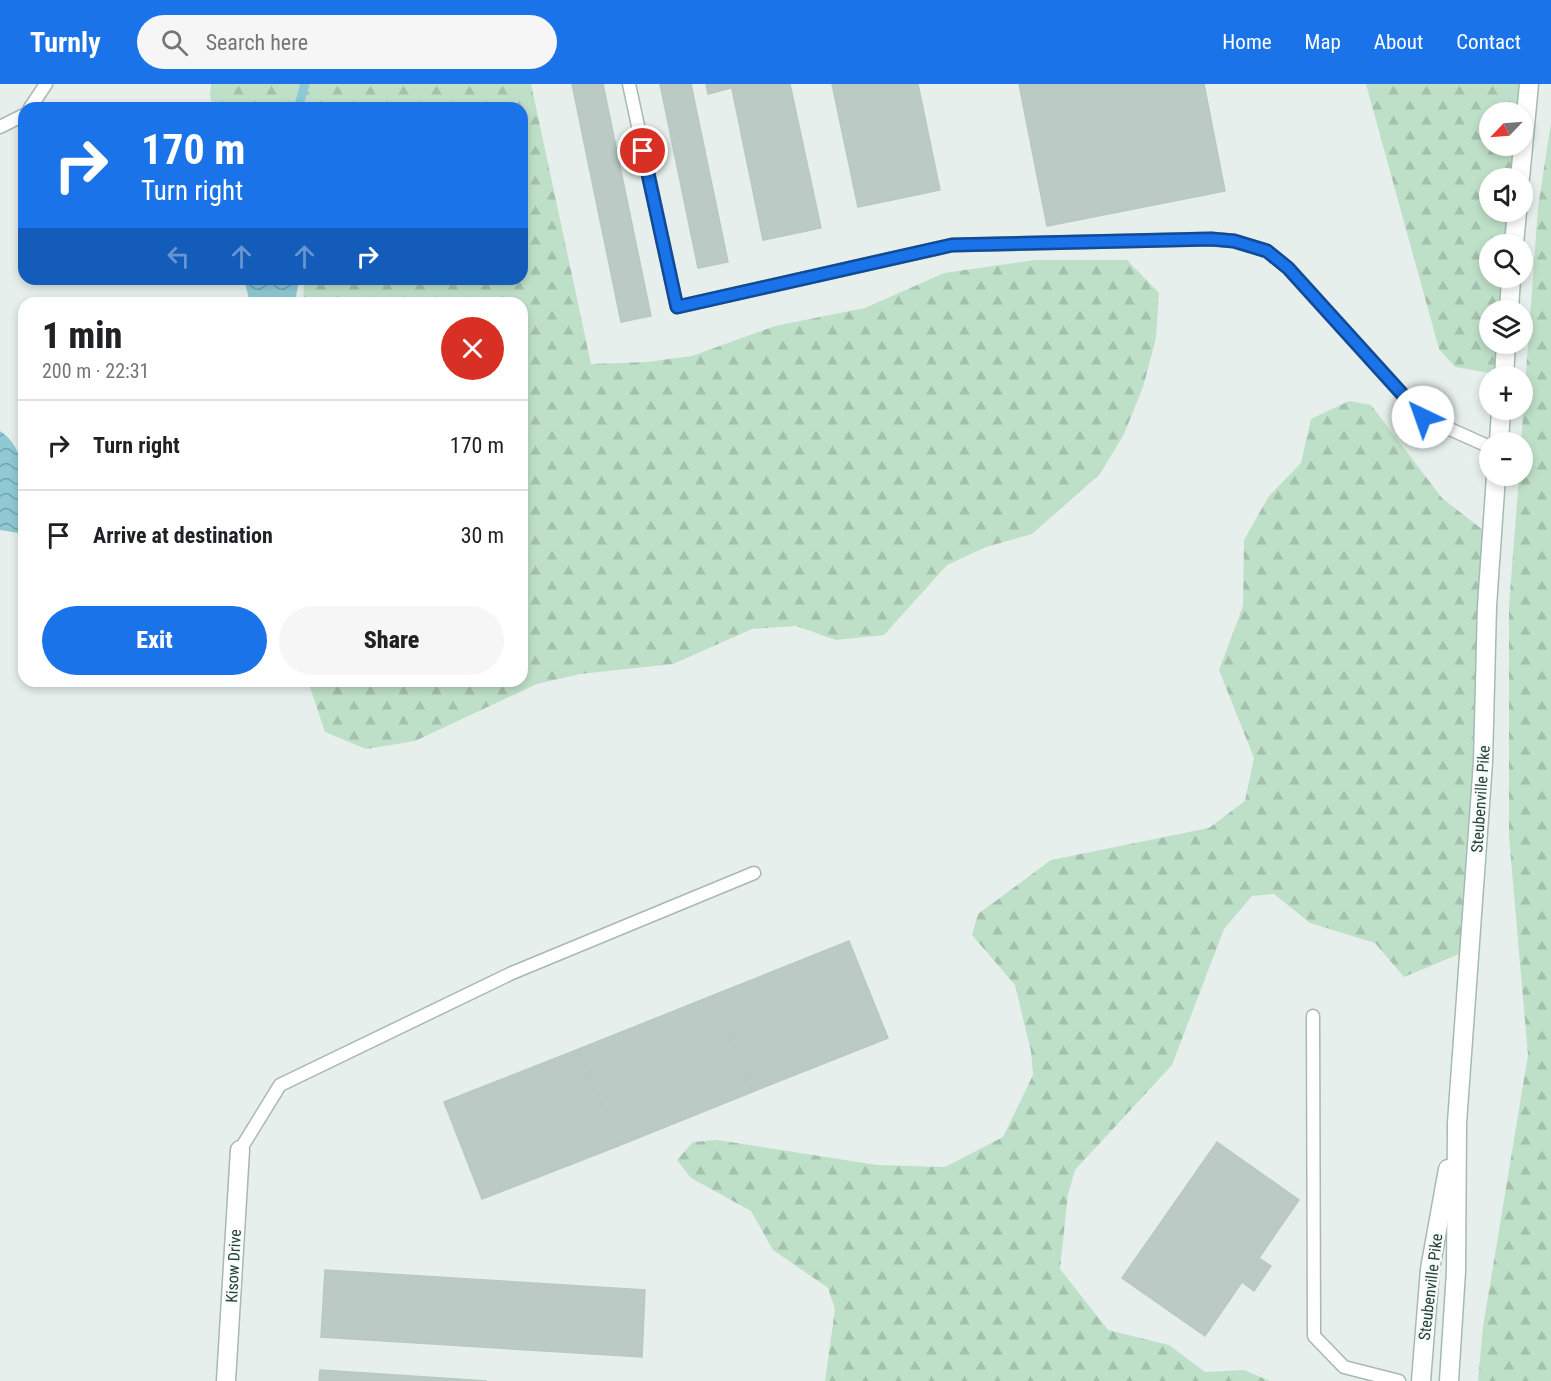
<!DOCTYPE html>
<meta charset="utf-8">
<style>
:root{--surface:#fff;--page:#f6f6f6;--text:#202124;--muted:#757577;--line:#e0e0e0;--accent:#1a73e8}
body{margin:0;font-family:"Roboto Condensed",sans-serif;background:var(--page);color:var(--text);height:100vh;display:flex;flex-direction:column;font-size:22px;white-space:nowrap}
*{box-sizing:border-box;margin:0}
p{font-size:20px;color:var(--muted)}
.icon{flex:none;width:33px;height:33px;fill:none;stroke:currentColor;stroke-width:2;stroke-linecap:round;stroke-linejoin:round}
.map{position:relative;flex:1;overflow:hidden}
.panel{position:absolute;left:18px;top:213px;width:510px;height:390px;display:flex;flex-direction:column;background:var(--surface);border-radius:18px;box-shadow:0 3px 9px #0003}
.panel>*{flex:none}
.hud{position:absolute;left:18px;top:18px;width:510px;height:183px;border-radius:18px;box-shadow:0 3px 9px #0003;background:#1a73e8;color:#fff;overflow:hidden}
.needle{width:39px;rotate:245deg}
.buttons{position:absolute;left:1479px;top:18px;display:grid;gap:12px}
.buttons a{display:grid;place-items:center;width:54px;height:54px;border-radius:50%;background:var(--surface);box-shadow:0 3px 9px #0003;font-size:30px}
.pin{position:absolute;display:grid;place-items:center;width:51px;height:51px;color:#fff;margin:-26px;border:3px solid #fff;border-radius:50%;box-shadow:0 2px 6px #0007}
.me{position:absolute;width:66px;margin:-33px;rotate:318deg;stroke-linejoin:round;filter:drop-shadow(0 0 4px #0008)}
.turn{display:flex;align-items:center;gap:21px;height:126px;padding:0 24px;font-size:27px}
.turn .icon{width:78px;height:78px;stroke-width:2.5}
.turn b{display:block;font-size:42px;line-height:51px}
.lanes{display:flex;align-items:center;height:57px;padding:0 24px;background:#0003;justify-content:center;gap:30px;direction:ltr}
.lanes .off{opacity:.35}
.round{display:grid;place-items:center;flex:none;width:63px;height:63px;border-radius:32px;background:var(--page)}
.head{display:flex;align-items:center;justify-content:space-between;height:102px;padding:0 24px}
h1{font-size:36px;font-weight:800;line-height:45px}
.cta{display:flex;gap:12px;margin-top:auto;padding:12px 24px}
.cta a{flex:1;height:69px;border-radius:36px;background:var(--accent);color:#fff;font-size:24px;font-weight:800;line-height:69px;text-align:center}
.cta a+a{background:var(--page);color:var(--text)}
ul{padding:0;list-style:none}
li{display:flex;align-items:center;gap:18px;height:90px;padding:0 24px;border-top:2px solid var(--line)}
li div{flex:1}
li b{display:block;font-size:22px}
li em{font-style:normal}
header{display:flex;align-items:center;gap:36px;box-sizing:border-box;height:84px;padding:0 30px;background:var(--accent);color:#fff}
header strong{font-size:28px}
nav{display:flex;gap:33px;margin-inline-start:auto;font-size:21px}
.search{width:420px;height:54px;background:var(--page);display:flex;align-items:center;gap:15px;box-sizing:border-box;padding:0 21px;border-radius:33px;color:var(--muted);font-size:22px}
.map>svg:first-child{display:block}
.forest{fill:url(#forest-firs)}
.water{fill:url(#water-waves)}
.lines{fill:none;stroke-linecap:round;stroke-linejoin:round}
.stream{stroke:#8ec9d4;stroke-width:9}
.building{fill:#bbcac4;stroke:#b8c9c2;stroke-width:1.5}
.service-casing{stroke:#a8b8b2;stroke-width:15}
.minor-casing{stroke:#a8b8b2;stroke-width:21}
.secondary-casing{stroke:#a4bbb3;stroke-width:21}
.service{stroke:#fff;stroke-width:12}
.minor{stroke:#fff;stroke-width:18}
.secondary{stroke:#fff;stroke-width:18}
.route-casing{stroke:#114b97;stroke-width:15}
.route{stroke:#1a73e8;stroke-width:10}
.labels{text-anchor:middle;stroke-width:5;stroke-linejoin:round;paint-order:stroke}
.street-label{font-size:16px;fill:#24423a;stroke:#f7fbf9}
</style>
<header>
<strong>Turnly</strong>
<div class="search"><svg class="icon" aria-label="search" viewBox="0 0 24 24"><circle cx="10" cy="10" r="6"/><path d="M15 15l6 6"/></svg>Search here</div>
<nav><a>Home</a><a>Map</a><a>About</a><a>Contact</a></nav>
</header>
<div class="map">
<svg width="1551" height="1297" viewBox="0 0 1551 1297">
<defs>
<pattern id="forest-firs" width="22" height="20" patternUnits="userSpaceOnUse" patternTransform="scale(1.5)"><rect width="22" height="20" fill="#bfe0c8"/><path d="M5 1l3.5 6h-7zM16 11l3.5 6h-7z" fill="#a4c1ad"/></pattern>
<pattern id="water-waves" width="16" height="10" patternUnits="userSpaceOnUse" patternTransform="scale(1.5)"><rect width="16" height="10" fill="#8ec9d4"/><path d="M0 5q4-4 8 0t8 0" fill="none" stroke="#74a5ad"/></pattern>
</defs>
<rect width="100%" height="100%" fill="#e6efeb"/>
<!-- forest -->
<g class="forest">
<path d="M211,0H531L591,280L647,278L692,272L775,242L865,224L944,189L1036,176H1127L1159,209L1156,254L1143,303L1124,350L1100,390L1032,450L986,463L947,481L884,551L836,556L796,542L752,545L673,580L580,590L537,600L415,657L366,665L325,648L308,597H522V219H303L304,200L302,195H522V24H213L210,12Z"/>
<path d="M1366,0H1523L1520,28H1490V62H1517L1514,94H1490V128H1511L1508,160H1490V194H1505L1502,226H1490V260H1499L1496,290L1455,283L1439,265Z"/>
<path d="M1551,39V1297H1478L1483,1243L1528,971L1509,753V522L1519,392H1522L1521,358L1538,123Z"/>
<path d="M1349,317L1371,321L1442,414L1488,450L1464,868L1404,893L1375,859L1310,839L1274,810L1252,812L1224,845L1172,981L1075,1086L1068,1110L1060,1185L1108,1246L1169,1261L1205,1288L1244,1286L1270,1297H825L835,1225L828,1204L773,1166L751,1127L691,1094L677,1076L693,1058L717,1056L877,1081L945,1083L1003,1053L1033,991L1031,967L1015,901L972,851L978,830L1051,776L1209,744L1245,717L1254,674L1219,586L1243,522L1244,456L1269,412L1301,379L1311,335Z"/>
</g>
<!-- water -->
<g class="water">
<path d="M244,195H299L295,219H250Z"/>
<path d="M0,347C32,368 24,416 24,450L0,446Z"/>
</g>
<g class="lines">
<!-- stream -->
<path class="stream" d="M298,24L305,0"/>
</g>
<!-- building -->
<g class="building">
<path d="M572,0H603L651,232L621,238Z"/>
<path d="M660,0H691L728,178L698,184Z"/>
<path d="M706,0H730L731,4L708,10Z"/>
<path d="M731,0H790L821,144L763,156Z"/>
<path d="M832,0H918L940,106L858,123Z"/>
<path d="M1019,0H1204L1225,107L1047,142Z"/>
<path d="M849,857L888,954L752,1008L714,911Z"/>
<path d="M714,911L752,1008L618,1062L579,965Z"/>
<path d="M579,965L618,1062L482,1115L444,1018Z"/>
<path d="M1217,1058L1299,1116L1259,1174L1271,1182L1254,1207L1242,1198L1205,1252L1122,1194Z"/>
<path d="M325,1186L645,1206L642,1273L321,1253Z"/>
<path d="M320,1286L487,1297H319Z"/>
</g>
<g class="lines">
<defs>
<g id="service">
<path d="M629,0L677,223L952,161L1211,155L1234,157L1267,167L1288,184L1423,333L1490,363"/>
<path d="M30,24L46,0"/>
<path d="M0,43L24,31"/>
<path d="M1313,932L1314,1252L1344,1283L1399,1297"/>
<path d="M240,1066L280,1001L512,889L754,789"/>
</g>
<path id="minor" d="M226,1297L240,1066"/>
<g id="secondary">
<path d="M1520,94L1529,0"/>
<path d="M1514,160L1517,128"/>
<path d="M1509,226L1511,194"/>
<path d="M1504,292L1506,260"/>
<path d="M1499,358L1501,326"/>
<path d="M1421,1297L1430,1185L1448,1085"/>
<path d="M1449,1297L1456,1187L1457,1039L1483,678L1487,522L1496,392"/>
</g>
</defs>
<!-- service casing -->
<use href="#service" class="service-casing"/>
<!-- minor casing -->
<use href="#minor" class="minor-casing"/>
<!-- secondary casing -->
<use href="#secondary" class="secondary-casing"/>
<!-- service -->
<use href="#service" class="service"/>
<!-- minor -->
<use href="#minor" class="minor"/>
<!-- secondary -->
<use href="#secondary" class="secondary"/>
</g>
<g class="lines">
<defs>
<path id="route" d="M643,67L677,223L952,161L1211,155L1234,157L1267,167L1288,184L1423,333"/>
</defs>
<!-- route casing -->
<use href="#route" class="route-casing"/>
<!-- route -->
<use href="#route" class="route"/>
</g>
<g class="labels">
<!-- street labels -->
<g class="street-label">
<text transform="translate(1480 715) rotate(-86)" y="6">Steubenville Pike</text>
<text transform="translate(233 1182) rotate(-87)" y="6">Kisow Drive</text>
<text transform="translate(1430 1203) rotate(-83)" y="6">Steubenville Pike</text>
</g>
</g>
</svg>
<div class="buttons">
<a><svg class="needle" viewBox="-14 -14 28 28"><path d="M0-13l5 13h-10z" fill="#e53935"/><path d="M0 13l5-13h-10z" fill="#757577"/></svg></a>
<a><svg class="icon" aria-label="sound" viewBox="0 0 24 24"><path d="M4 9h4l5-4v14l-5-4H4zM17 9q2 3 0 6"/></svg></a>
<a><svg class="icon" aria-label="search" viewBox="0 0 24 24"><circle cx="10" cy="10" r="6"/><path d="M15 15l6 6"/></svg></a>
<a><svg class="icon" aria-label="layers" viewBox="0 0 24 24"><path d="M12 4l9 5-9 5-9-5zM3 14l9 5 9-5"/></svg></a>
<a>+</a>
<a>−</a>
</div>
<div class="pin" style="left:643px;top:67px;background:#d93025"><svg class="icon" aria-label="arrive" viewBox="0 0 24 24"><path d="M6 21V4h12l-3 4 3 4H6"/></svg></div>
<svg class="me" style="left:1423px;top:333px" viewBox="-20 -20 40 40"><circle r="19" fill="#fff"/><path d="M0-13L10 11 0 6-10 11z" fill="#1a73e8"/></svg>
<div class="hud">
<div class="turn"><svg class="icon" aria-label="right" viewBox="0 0 24 24"><path d="M7 20v-9h11M14 6l5 5-5 5"/></svg><div><b>170 m</b>Turn right</div></div>
<div class="lanes"><svg class="icon off" aria-label="left" viewBox="0 0 24 24"><path d="M17 20v-9H6M10 6l-5 5 5 5"/></svg><svg class="icon off" aria-label="ahead" viewBox="0 0 24 24"><path d="M12 20V5M6 11l6-6 6 6"/></svg><svg class="icon off" aria-label="ahead" viewBox="0 0 24 24"><path d="M12 20V5M6 11l6-6 6 6"/></svg><svg class="icon" aria-label="right" viewBox="0 0 24 24"><path d="M7 20v-9h11M14 6l5 5-5 5"/></svg></div>
</div>
<section class="panel">
<div class="head"><div><h1>1 min</h1><p>200 m · 22:31</p></div><a class="round" style="background:#d93025;color:#fff"><svg class="icon" aria-label="close" viewBox="0 0 24 24"><path d="M6 6l12 12M18 6L6 18"/></svg></a></div>
<ul>
<li><svg class="icon" aria-label="right" viewBox="0 0 24 24"><path d="M7 20v-9h11M14 6l5 5-5 5"/></svg><div><b>Turn right</b></div><em>170 m</em></li>
<li><svg class="icon" aria-label="arrive" viewBox="0 0 24 24"><path d="M6 21V4h12l-3 4 3 4H6"/></svg><div><b>Arrive at destination</b></div><em>30 m</em></li>
</ul>
<div class="cta"><a>Exit</a><a>Share</a></div>
</section>
</div>
